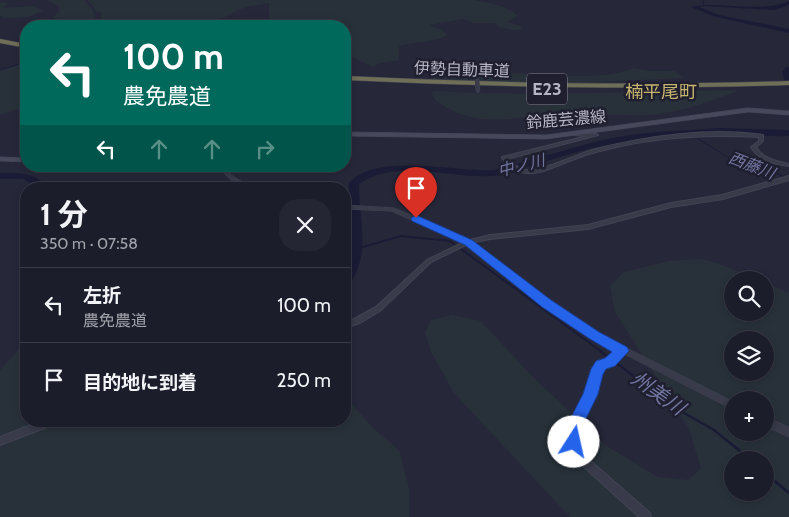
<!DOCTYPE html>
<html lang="ja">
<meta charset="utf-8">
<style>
:root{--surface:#1c1d2b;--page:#252633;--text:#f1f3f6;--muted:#a0a2a9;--line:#3a3b47}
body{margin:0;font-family:Cabin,"Noto Sans JP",sans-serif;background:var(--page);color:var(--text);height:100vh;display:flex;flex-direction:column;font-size:19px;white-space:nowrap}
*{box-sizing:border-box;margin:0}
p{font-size:16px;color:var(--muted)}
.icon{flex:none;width:28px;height:28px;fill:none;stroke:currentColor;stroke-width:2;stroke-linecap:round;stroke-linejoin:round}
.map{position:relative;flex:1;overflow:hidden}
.side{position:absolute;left:20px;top:182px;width:331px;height:245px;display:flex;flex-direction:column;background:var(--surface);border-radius:20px;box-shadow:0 2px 8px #0003,0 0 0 1px var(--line)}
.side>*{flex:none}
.banner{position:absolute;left:20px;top:20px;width:331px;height:152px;border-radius:20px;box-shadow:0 2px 8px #0003,0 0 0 1px var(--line);background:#00695c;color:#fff;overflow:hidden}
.tools{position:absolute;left:724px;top:271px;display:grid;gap:10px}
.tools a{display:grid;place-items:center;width:50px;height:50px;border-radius:50%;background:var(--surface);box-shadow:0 2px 8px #0003,0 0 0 1px var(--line);font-size:25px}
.pin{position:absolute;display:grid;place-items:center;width:42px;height:42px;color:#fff;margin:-51px -21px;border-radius:50% 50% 50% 0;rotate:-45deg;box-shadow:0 0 5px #0007}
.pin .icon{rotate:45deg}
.me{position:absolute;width:55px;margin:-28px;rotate:10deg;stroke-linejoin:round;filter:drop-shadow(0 0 4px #0008)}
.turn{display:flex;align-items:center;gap:18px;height:105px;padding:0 20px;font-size:22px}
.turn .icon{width:65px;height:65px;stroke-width:2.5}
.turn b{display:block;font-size:35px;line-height:42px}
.lanes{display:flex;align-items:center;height:48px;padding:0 20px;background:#0003;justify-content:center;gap:25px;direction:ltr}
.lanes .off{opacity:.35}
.round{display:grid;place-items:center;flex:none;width:52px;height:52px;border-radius:20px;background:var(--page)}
.head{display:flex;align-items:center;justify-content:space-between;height:85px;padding:0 20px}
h1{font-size:30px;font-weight:700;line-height:38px}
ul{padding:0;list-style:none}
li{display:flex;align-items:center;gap:15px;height:75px;padding:0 20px;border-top:1px solid var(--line)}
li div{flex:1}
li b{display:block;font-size:19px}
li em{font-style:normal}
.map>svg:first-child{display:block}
.green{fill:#28313a;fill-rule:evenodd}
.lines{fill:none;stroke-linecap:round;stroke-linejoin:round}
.stream-far2{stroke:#1a1c36;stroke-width:1}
.stream-far1{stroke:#1a1c36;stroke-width:2}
.stream{stroke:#1a1c36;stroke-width:2.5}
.river{fill:#1a1c36;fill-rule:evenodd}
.minor-casing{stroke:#424353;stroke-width:2}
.tertiary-casing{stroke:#424353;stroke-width:1}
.secondary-casing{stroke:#424353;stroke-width:1}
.motorway-casing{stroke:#414252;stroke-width:1}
.minor{fill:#393a4a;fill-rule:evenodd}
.tertiary{fill:#393a4a;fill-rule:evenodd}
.secondary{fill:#48485c;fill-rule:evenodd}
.motorway{fill:#6f6e57;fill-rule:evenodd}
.minor-bridge-casing{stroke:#424353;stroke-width:4.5;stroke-linecap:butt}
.minor-bridge{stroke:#393a4a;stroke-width:4}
.route{fill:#2563eb;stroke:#184099}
.labels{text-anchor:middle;stroke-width:5;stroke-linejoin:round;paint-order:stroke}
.far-street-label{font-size:16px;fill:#b5b5c5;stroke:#1f1f2f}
.far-water-label{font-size:16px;font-style:italic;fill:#7275a0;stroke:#1f1f2f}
.shield{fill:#1f1f2f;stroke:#888898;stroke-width:1}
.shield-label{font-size:18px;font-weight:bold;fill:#b5b5c5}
.far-quarter-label{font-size:18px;fill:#c7b56e;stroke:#1f1f2f}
.water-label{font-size:20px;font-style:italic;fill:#7275a0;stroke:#1f1f2f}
</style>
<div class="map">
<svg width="789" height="517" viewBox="0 0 789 517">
<rect width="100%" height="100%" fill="#262739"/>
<!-- green -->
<g class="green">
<path d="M46,0H84L92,9L97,22L96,26H79L80,25L66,22L67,20L52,18L59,12V6Z"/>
<path d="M87,0H475C490,3 505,5 518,16L507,22L521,26L523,30H513L499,27L494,23H474L464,19L429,25L442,30L447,35C438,42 413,42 399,46V60L380,63L373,67L345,53V26H274L269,22V3L245,7L223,18L192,22L193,26H98L102,13L95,11L94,7Z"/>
<path d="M0,2L8,3L3,8L34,6L43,11L29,17L4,18L0,15Z"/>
<path d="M26,63V106L0,115V69Z"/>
<path d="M634,68L650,71H674L685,78L546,84L435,81L431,79L433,71L437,69C471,72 504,73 538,74C569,75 605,80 634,68Z"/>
<path d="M735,90L736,92C711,101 686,110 659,114C634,117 608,114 583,113C537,111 486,133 444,106C438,102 433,99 431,92L436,91C536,97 635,91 735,90Z"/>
<path d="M701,259L717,263L760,280H732V312H765V282L789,293V517H570L454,393L431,352L425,333L431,320L452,315L481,321L529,373L605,445L658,477L688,480L701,468L689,429L615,312L610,286L624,272L669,261ZM732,340H765V372H732ZM732,400H765V432H732ZM732,460H765V492H732Z"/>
<path d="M26,341V421H345V396L373,428L399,450L409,488V517H0V370Z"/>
</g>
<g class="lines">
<!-- stream-far2 -->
<g class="stream-far2">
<path d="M703,4L704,0"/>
<path d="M0,70L26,62"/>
<path d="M694,136L734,161L766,169L789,179"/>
</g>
<!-- stream-far1 -->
<path class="stream-far1" d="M356,249L401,236L450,241L602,352"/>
<!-- stream -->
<g class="stream">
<path d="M600,351L611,359"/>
<path d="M615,362L677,409L714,430L751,460"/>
<path d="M765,473L789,493"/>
</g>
<!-- river -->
<g class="river">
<path d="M789,1V5L775,10L703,6L699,7L719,15L789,29V33L716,17L691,7C715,0 760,14 789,1Z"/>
<path d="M786,67H789V85L785,83L782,72Z"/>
<path d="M720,128L789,130V136C766,137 744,134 721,134C682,134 641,138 603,146C576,151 549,161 523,168C513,171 503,175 493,176C451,179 396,158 359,184C359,220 371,252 350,284L345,285V271L350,248L349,183C376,152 455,172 493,170C503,169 515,164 526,161C550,155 574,147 599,141C638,131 680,131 720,128Z"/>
<path d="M0,173C19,172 37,173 50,189H39L24,179H0Z"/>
</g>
<defs>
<g id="minor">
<path d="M573,133L596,134L598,135L507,159C513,163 519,170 527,170C542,172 579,153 596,149C647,136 710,127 763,135V141L756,147C763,159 776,161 789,164V166C774,164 759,161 751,147L759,141V137C705,134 652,137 600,151C582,155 566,163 549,169C543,171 535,174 527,173C517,173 508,165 502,158V157L587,136L575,135L573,134Z"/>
<path d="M789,176V180L723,199L671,207L588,229L490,239L470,243L431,262L380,311L360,323L345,328V322L354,319L376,307L427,260L466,241L490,235L588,225L671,203L722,195Z"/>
<path d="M622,348L625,349L626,351L625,353L613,364L604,367L600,374L594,394L576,431L578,441L587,458L650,513L651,517H639L581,464L570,441L568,431L586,394L592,373L598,363L607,360L619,349Z"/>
<path d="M41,421H56L55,424L0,445V437Z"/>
</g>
<g id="tertiary">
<path d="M218,166H224L231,175L254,189C239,189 227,178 218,166Z"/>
<path d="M345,205L394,208L465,237L549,301L597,333L732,401V409L591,337L543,305L459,241L391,211L345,209Z"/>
<path d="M765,417L789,427V437L765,426Z"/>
</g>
<g id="secondary">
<path d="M748,108L789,111V115L748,112L546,139L345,136V132L546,135Z"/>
<path d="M0,157L26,158V162L0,161Z"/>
</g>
<g id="motorway">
<path d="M0,39L26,44V48L0,43Z"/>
<path d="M345,76C493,83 641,86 789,81V85C641,90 493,87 345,80Z"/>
</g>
</defs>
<!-- minor casing -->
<use href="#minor" class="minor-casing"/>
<!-- tertiary casing -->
<use href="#tertiary" class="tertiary-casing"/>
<!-- secondary casing -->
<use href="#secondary" class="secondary-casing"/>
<!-- motorway casing -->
<use href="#motorway" class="motorway-casing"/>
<!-- minor -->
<use href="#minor" class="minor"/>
<!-- tertiary -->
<use href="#tertiary" class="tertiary"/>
<!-- secondary -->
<use href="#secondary" class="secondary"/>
<!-- motorway -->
<use href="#motorway" class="motorway"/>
<defs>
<path id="minor-bridge" d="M477,80L478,91"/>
</defs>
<!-- minor-bridge casing -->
<use href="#minor-bridge" class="minor-bridge-casing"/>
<!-- minor-bridge -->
<use href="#minor-bridge" class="minor-bridge"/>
</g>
<!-- route -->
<path class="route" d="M416,215L472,240L551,300L599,332L627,347L629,351L615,366L606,369L603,374L598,394L580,431L582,442L580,447L574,449L568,447L564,431L583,394L591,369L596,361L605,358L612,352L590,339L542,307L465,245L412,221L411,218Z"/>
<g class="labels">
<!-- far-street labels -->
<g class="far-street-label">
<text transform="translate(462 69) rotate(2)" y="6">伊勢自動車道</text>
<text transform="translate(566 119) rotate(-5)" y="6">鈴鹿芸濃線</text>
</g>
<!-- far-water labels -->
<g class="far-water-label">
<text transform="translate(521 165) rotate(-14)" y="6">中ノ川</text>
<text transform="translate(752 165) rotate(21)" y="6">西藤川</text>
</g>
<!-- shield labels -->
<rect class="shield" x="527" y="73.5" width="40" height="31" rx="4"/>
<g class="shield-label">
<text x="547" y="95">E23</text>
</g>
<!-- far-quarter labels -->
<g class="far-quarter-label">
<text x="661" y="98">楠平尾町</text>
</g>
<!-- water labels -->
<g class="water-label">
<text transform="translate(658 393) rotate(35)" y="7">州美川</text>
</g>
</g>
</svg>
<div class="tools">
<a><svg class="icon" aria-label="search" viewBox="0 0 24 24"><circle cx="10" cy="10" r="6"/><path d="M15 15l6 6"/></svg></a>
<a><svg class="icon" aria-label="layers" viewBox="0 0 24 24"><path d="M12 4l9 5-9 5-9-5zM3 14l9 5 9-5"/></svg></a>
<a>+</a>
<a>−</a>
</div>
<div class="pin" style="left:416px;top:218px;background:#d93025"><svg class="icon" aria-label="arrive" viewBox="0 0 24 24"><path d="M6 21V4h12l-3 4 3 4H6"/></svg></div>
<svg class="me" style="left:574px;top:442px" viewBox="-20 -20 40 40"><circle r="19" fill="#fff"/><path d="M0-13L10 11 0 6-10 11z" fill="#2563eb"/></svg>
<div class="banner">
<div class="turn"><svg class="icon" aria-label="left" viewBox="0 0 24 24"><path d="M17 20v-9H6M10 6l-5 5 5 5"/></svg><div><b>100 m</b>農免農道</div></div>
<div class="lanes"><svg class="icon" aria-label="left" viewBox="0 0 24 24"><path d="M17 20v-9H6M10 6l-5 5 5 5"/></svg><svg class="icon off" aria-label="ahead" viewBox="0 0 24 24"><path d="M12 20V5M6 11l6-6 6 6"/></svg><svg class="icon off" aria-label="ahead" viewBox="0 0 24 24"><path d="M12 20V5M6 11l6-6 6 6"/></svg><svg class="icon off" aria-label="right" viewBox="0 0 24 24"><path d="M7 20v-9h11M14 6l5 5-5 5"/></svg></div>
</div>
<section class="side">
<div class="head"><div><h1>1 分</h1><p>350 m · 07:58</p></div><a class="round"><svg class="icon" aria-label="close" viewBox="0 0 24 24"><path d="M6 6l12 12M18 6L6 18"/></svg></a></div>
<ul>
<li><svg class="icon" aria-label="left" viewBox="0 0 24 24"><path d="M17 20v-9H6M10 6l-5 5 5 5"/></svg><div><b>左折</b><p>農免農道</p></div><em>100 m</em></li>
<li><svg class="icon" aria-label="arrive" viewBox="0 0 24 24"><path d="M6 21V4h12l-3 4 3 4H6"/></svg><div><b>目的地に到着</b></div><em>250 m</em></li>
</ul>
</section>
</div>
